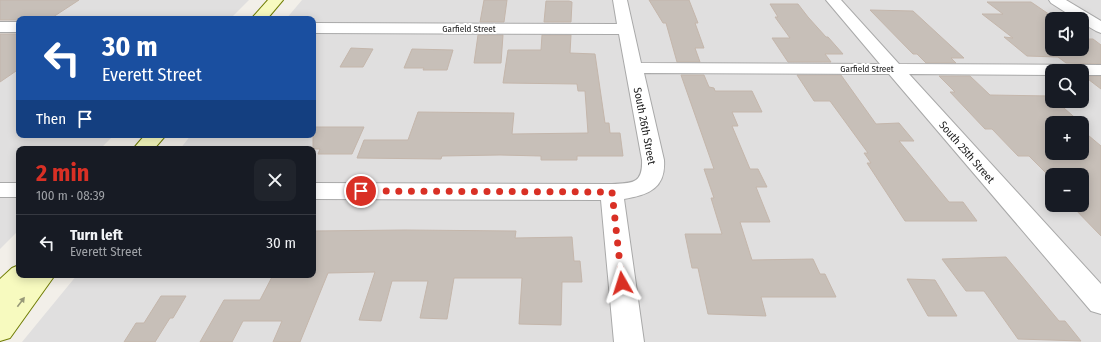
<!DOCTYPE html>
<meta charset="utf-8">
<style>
:root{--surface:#171b24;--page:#20242c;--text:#f1f3f6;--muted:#9ea1a6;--line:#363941;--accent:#d93025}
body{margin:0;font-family:"Fira Sans Condensed",sans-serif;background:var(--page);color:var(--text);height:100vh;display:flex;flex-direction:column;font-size:15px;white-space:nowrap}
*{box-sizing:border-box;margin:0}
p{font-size:13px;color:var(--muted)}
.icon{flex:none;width:22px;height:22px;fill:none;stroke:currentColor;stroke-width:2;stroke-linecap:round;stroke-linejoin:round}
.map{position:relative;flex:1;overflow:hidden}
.drawer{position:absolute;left:16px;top:146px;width:300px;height:132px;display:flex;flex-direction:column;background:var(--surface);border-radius:8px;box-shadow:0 2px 10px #0003}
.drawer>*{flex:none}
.hud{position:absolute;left:16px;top:16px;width:300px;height:122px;border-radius:8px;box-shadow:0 2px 10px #0003;background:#1a4fa0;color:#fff;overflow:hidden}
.buttons{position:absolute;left:1045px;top:12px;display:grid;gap:8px}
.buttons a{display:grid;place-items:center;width:44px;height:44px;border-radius:8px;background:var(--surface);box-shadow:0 2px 10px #0003;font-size:20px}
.pin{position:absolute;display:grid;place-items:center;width:34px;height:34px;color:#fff;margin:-17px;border:2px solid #fff;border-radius:50%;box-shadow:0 1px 4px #0007}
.me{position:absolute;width:44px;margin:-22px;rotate:354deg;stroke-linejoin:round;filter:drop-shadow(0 0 3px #0008)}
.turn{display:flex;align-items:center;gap:14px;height:84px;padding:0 20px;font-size:18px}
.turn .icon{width:52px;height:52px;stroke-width:2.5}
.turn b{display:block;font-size:28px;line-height:34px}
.then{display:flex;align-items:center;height:38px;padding:0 20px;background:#0003;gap:8px;font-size:15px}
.round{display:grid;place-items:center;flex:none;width:42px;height:42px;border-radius:8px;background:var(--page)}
.head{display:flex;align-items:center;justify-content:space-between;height:68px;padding:0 20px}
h1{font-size:24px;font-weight:700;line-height:30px;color:var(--accent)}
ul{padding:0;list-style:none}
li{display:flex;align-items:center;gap:12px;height:56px;padding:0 20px;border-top:1px solid var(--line)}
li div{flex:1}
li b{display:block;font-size:15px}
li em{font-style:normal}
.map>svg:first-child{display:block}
.residential{fill:#e0dfdf;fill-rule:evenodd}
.building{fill:#c7bfb8;stroke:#c4b6ab}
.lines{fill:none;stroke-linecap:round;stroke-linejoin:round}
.street-casing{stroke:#a9a9a9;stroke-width:2}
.secondary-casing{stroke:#707d05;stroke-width:2}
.street{fill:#fff;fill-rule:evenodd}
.secondary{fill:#f7fabf;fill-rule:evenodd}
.oneway{fill:#979978}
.route{stroke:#d93025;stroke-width:7;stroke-dasharray:0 12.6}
.labels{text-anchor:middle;stroke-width:4;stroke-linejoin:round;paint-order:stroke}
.far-street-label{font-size:9px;fill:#222;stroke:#fff}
.street-label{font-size:11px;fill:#222;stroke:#fff}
</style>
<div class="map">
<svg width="1101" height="342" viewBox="0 0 1101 342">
<rect width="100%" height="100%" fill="#f2efe9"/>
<!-- residential -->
<g class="residential">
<path d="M0,0H249L230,19H19V135H114L100,149H19V230L0,249Z"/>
<path d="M302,0H1101V342H22L77,275H313V149H180L191,135H313V19H286ZM1052,19H1082V49H1052ZM1052,71H1082V101H1052ZM1052,123H1082V153H1052ZM1052,175H1082V205H1052Z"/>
</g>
<!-- building -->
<g class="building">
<path d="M0,0H79L50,19H19V20H0Z"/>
<path d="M484,0H507L504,22H480Z"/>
<path d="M649,0H689L698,23H695L704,48H695L700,62H677L666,23H663Z"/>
<path d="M546,1H569L572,2L571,22H544Z"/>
<path d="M987,2H1031L1056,19H1052V49H1082V37L1086,39H1093L1101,45V64L1066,63L1058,57L1027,56L1004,37L1013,38L982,14H1003Z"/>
<path d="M770,4H798L808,17L826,37H828L843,54H825L831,62H788L772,38H790L775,17H778Z"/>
<path d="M870,10L913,11L964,58H951L956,63H926L917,54H913Z"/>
<path d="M0,34H19V69L0,82Z"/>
<path d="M478,35H503L501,63H474Z"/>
<path d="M542,35H571L570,53L595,54L605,123H609L610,133H620L623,156H577V160H541V156L500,155L442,156L441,159L357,158L364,140H408L418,112L514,113L512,134L588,133L585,91H578L577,84L503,83L508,50H541Z"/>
<path d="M351,48L373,49L363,67H340Z"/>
<path d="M412,49L453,50L447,70H423L424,68H404Z"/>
<path d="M681,75H704L709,87L714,88L715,91H752L762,112H732L738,126H732L750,169H758L767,187H756L770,222H740L752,260L813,259L820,274H825L836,297H761L766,316L708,314L698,268H692L685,234H722L711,198H714L704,169H714Z"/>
<path d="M797,75H841L876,124L899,123L914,141H899L949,202H963L977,221H905L867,163H871L864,153H868L830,101H814Z"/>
<path d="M939,76H970L990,95L1050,96L1052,97V101H1056L1081,123H1052V153H1082V130L1101,146V236L1071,205H1082V175H1052V179L1029,156H1018L992,129H985L950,92H955Z"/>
<path d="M1084,76H1101V89Z"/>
<path d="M313,127H364L352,154H318L320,149H313Z"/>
<path d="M405,230L516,231L515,238L572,237L574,261H580L582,282H562L561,325L519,324L522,278H454L447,319L420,318L428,281H392L381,321L359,320L375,272L328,273L300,342H273L282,321H243L232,342H200L224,300H260L273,275H313V231Z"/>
<path d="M1006,257L1059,321H1065L1081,341L1018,339L984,291H966L942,259Z"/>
<path d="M907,279L935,280L957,316H928Z"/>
<path d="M161,296H186L173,318H170L155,342H124L136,323H144Z"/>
</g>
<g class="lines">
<defs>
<g id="street">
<path d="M613,0H627L641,63L880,64L826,0H841L899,64L1101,65V75H1082V71H1052V75L909,74L1101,284V314L1091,311L889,74L644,73L664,160C666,188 649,195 624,199L644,342H614L601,200L313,199V183L612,184C632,183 643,184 642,160L619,34L313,33V23L617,24Z"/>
<path d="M1049,0H1066L1101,21V33L1096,31L1082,23V19H1076L1051,3Z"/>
<rect x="0" y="22" width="19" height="10"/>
<rect x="0" y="183" width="19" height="14"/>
</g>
<g id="secondary">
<path d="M268,0H283L267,19H251Z"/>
<path d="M145,135H166L154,149H133Z"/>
<path d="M19,265V275H55L10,338L0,341V279L12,268Z"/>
</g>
</defs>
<!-- street casing -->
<use href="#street" class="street-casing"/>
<!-- secondary casing -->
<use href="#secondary" class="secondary-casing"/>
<!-- street -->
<use href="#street" class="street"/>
<!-- secondary -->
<use href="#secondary" class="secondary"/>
</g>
<!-- one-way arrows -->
<defs><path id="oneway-solid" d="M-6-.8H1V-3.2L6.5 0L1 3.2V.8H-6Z"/></defs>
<use class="oneway" href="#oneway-solid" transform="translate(21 302) rotate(-53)"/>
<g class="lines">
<!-- route -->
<path class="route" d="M361,191L612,192L622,283"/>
</g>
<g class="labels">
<!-- far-street labels -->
<g class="far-street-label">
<text x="469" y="32">Garfield Street</text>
<text x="867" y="72">Garfield Street</text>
</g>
<!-- street labels -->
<g class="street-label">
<text transform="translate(645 126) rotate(79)" y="4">South 26th Street</text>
<text transform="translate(967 152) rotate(49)" y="4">South 25th Street</text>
</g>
</g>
</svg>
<div class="buttons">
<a><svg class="icon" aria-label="sound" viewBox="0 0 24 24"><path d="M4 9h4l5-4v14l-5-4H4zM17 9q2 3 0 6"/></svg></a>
<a><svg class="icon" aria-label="search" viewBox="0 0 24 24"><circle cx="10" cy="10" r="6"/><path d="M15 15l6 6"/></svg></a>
<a>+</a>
<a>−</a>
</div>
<div class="pin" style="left:361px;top:191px;background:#d93025"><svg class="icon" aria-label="arrive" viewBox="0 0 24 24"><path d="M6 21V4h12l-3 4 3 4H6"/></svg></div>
<svg class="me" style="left:622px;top:283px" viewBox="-20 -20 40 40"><path d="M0-17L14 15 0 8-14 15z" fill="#d93025" stroke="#fff" stroke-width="4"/></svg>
<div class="hud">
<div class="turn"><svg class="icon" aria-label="left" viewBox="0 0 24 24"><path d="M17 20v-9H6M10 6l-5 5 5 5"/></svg><div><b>30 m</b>Everett Street</div></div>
<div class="then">Then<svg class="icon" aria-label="arrive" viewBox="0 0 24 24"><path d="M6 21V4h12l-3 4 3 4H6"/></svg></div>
</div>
<section class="drawer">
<div class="head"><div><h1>2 min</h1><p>100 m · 08:39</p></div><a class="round"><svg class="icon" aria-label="close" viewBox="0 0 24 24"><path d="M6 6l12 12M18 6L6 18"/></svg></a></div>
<ul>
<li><svg class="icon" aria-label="left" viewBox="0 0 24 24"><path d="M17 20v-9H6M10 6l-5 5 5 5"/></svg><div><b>Turn left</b><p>Everett Street</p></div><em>30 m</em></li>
</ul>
</section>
</div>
